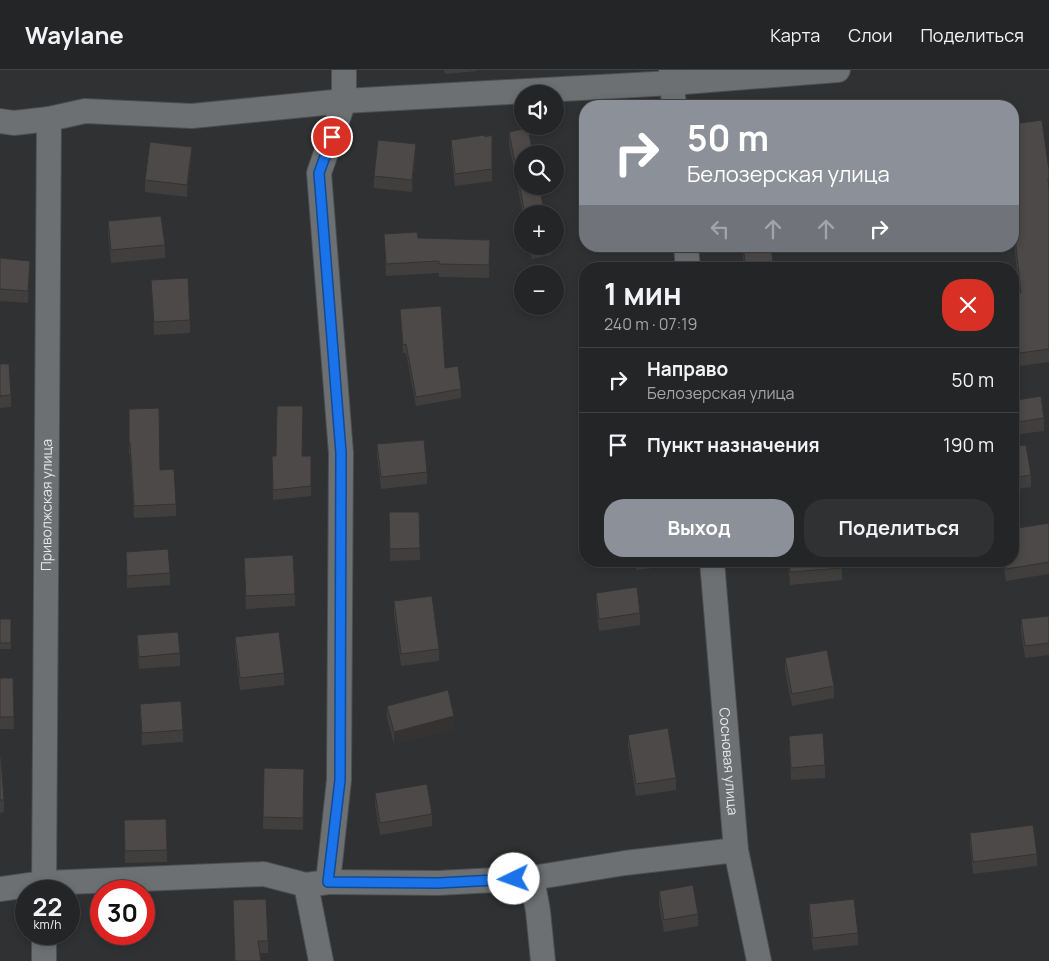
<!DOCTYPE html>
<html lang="ru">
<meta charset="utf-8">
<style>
:root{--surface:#232526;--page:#2f3132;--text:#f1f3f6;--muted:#a3a5a7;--line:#404243;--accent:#8c9099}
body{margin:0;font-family:Manrope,sans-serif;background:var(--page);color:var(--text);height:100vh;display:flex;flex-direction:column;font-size:19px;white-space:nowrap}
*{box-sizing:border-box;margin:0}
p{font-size:16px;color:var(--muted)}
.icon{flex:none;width:28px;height:28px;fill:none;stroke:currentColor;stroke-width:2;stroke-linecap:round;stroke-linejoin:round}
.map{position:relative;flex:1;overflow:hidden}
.sheet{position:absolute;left:579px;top:192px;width:440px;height:305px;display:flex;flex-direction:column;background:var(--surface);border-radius:20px;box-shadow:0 2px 8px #0003,0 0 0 1px var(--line)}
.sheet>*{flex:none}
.banner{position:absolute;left:579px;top:30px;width:440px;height:152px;border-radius:20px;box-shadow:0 2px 8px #0003,0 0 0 1px var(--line);background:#8c9099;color:#fff;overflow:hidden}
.fabs{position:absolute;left:514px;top:15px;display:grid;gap:10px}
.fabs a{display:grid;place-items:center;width:50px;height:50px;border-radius:50%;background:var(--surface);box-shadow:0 2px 8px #0003,0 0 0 1px var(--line);font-size:25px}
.speed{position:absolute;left:15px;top:810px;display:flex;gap:10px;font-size:25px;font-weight:700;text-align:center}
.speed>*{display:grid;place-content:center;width:65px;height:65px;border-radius:50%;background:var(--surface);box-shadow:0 2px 8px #0003,0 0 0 1px var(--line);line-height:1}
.speed small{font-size:12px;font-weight:400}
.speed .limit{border:8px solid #d22;background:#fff;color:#111}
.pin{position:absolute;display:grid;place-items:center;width:42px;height:42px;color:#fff;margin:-21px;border:2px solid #fff;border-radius:50%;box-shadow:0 1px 5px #0007}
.me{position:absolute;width:55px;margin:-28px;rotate:267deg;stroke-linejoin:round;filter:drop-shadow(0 0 4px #0008)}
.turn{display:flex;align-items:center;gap:18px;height:105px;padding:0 25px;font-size:22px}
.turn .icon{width:65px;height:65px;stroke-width:2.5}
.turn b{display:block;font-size:35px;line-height:42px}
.lanes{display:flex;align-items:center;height:48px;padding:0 25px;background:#0003;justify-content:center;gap:25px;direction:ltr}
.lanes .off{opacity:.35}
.round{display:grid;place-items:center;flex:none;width:52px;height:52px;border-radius:20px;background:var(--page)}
.summary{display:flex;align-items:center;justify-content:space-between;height:85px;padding:0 25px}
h1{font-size:30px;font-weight:700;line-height:38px}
.button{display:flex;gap:10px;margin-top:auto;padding:10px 25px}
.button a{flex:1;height:58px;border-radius:20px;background:var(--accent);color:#fff;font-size:20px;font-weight:700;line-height:58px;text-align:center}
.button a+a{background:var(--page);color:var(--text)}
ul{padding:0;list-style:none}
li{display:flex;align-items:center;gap:15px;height:65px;padding:0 25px;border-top:1px solid var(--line)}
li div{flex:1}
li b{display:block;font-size:19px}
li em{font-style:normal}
header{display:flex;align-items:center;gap:30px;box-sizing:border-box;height:70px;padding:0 25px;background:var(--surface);border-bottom:1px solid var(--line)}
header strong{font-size:24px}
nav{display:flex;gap:28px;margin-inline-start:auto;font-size:18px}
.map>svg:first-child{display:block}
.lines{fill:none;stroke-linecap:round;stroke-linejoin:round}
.minor-casing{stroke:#4c4e50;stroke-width:26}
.minor{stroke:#6d7073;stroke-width:24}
.wall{fill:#413f3e}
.shaded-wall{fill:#353332}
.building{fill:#4c4948;stroke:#353332}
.route-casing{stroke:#114b97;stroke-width:12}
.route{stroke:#1a73e8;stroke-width:9}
.labels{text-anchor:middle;stroke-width:5;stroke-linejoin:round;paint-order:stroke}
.street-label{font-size:14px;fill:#e4e6e7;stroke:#252729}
</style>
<header>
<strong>Waylane</strong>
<nav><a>Карта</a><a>Слои</a><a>Поделиться</a></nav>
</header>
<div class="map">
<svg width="1049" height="891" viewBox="0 0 1049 891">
<rect width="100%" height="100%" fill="#2f3133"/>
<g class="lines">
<defs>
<g id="minor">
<path d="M671,0L674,36"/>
<path d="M0,51L14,53L49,49L85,41L192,46L344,31L672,13L838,0"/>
<path d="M686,176L688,199"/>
<path id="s1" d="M712,491L736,780L759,891"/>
<path d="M532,808L538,841L543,891"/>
<path d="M328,812L438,813L532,808L625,793L736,780"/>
<path d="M0,819L44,813L264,804L306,815"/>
<path id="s2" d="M44,821L49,49"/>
<path d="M44,891V864"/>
<path d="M321,891L306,815L328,812L339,710L341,383L319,103L344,31V0"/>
</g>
</defs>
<!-- minor casing -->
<use href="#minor" class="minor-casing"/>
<!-- minor -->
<use href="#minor" class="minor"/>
</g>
<!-- wall -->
<g class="wall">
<path d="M444,0H477V1L445,4Z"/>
<path d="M1012,54L1049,109V292L1012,297V224L1019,223L1012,152Z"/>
<path d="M509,62L545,144H523L509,74Z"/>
<path d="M492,65V111L455,116L451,82V70Z"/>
<path d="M416,86L412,122L374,118V106Z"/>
<path d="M192,89L187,127L145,122V110Z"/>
<path d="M108,151L165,175V188L111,193L108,163Z"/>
<path d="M384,164L418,168L490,170L489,208L439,207V203L386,206Z"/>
<path d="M529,176H551V185L532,189Z"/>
<path d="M742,176H771L774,199H744Z"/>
<path d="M0,188L30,203L28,233L0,231Z"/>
<path d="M151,210L190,250V263L154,265Z"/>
<path d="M400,239L461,319V328L416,336L406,283H403Z"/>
<path d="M0,294L11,325V337L0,338Z"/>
<path d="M1012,331L1044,348V361L1012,365Z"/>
<path d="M129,339L160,400L176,434V446L134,448L130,384H129Z"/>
<path d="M377,374L427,402V414L381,419L377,386Z"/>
<path d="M1012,376L1031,405V417L1012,420Z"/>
<path d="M272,386H311V426L273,430Z"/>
<path d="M419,442L420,490L390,491L389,455Z"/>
<path d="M1049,453V504L1006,511L1003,491H1012Z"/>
<path d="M126,482L170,503V515L127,518Z"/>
<path d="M244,488L295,524V536L246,539Z"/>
<path d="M635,491H677V495L636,500Z"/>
<path d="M788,491H842V510L790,515Z"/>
<path d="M596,523L640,543V555L599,561L596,535Z"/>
<path d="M394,531L439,579V591L401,596L394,543Z"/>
<path d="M1049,546V585L1025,588L1021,561V549Z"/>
<rect x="0" y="549" width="11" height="30"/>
<path d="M137,565L180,583V596L139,599L137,578Z"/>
<path d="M235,567L284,603V615L240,620L235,580Z"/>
<path d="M785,588L834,616V628L792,636L785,600Z"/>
<path d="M0,608H13L14,659H0Z"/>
<path d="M140,634L183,660V672L142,675Z"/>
<path d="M387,636L454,658L394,674L387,648Z"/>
<path d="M628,665L676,708V720L636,726L628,677Z"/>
<path d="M789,666L825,695V708L791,710L789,678Z"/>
<path d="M0,687L4,730V742L0,743Z"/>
<path d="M304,712L303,760L263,759V747Z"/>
<path d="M375,723L432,744V756L380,765L375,735Z"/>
<path d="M166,749L167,792L125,793L124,750Z"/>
<path d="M970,763L1037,784V796L973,804L970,775Z"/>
<path d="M659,821L698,844V856L664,862L659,834Z"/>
<path d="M233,830L268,871V883H260L261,891H235Z"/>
<path d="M809,834L858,863V875L813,880L809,846Z"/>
</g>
<!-- shaded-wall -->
<g class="shaded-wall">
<path d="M416,74V86L412,122V110Z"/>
<path d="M192,77V89L187,127V115Z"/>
<path d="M30,191V203L28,233V221Z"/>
<path d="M454,646V658L394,674V662Z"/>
</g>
<!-- building -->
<g class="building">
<path d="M1042,50L1049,100V109H1048L1049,119V279L1012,284V224L1021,223L1012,140V54Z"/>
<path d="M528,58L533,84H522V116H539L545,144H525L509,62Z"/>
<path d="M485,65V67L492,65V99L455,104L451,70Z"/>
<path d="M378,70L416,74L412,110L374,106Z"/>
<path d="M150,72L192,77L187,115L145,110Z"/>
<path d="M161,146L165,175L111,180L108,151Z"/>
<path d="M417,162L418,168L490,170L489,195L439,194V191L386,194L384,164Z"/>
<path d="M743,176H771L774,199H746Z"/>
<path d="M0,188L30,191L28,221L0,219Z"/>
<path d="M188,208L190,250L154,252L151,210Z"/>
<path d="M441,236L445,298L458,296L461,319L416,327L406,274L403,275L400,239Z"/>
<path d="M0,294H9L11,325L0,326Z"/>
<path d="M1041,326L1044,348L1012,353V331Z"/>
<path d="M277,336H303L302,386H311V416L273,420L272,386H276Z"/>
<path d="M159,338L160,400L174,399L176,434L134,436L130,372H129V339Z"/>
<path d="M424,370L427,402L381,407L377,374Z"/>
<path d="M1026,375L1031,405L1012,408V376Z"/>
<path d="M389,442H419L420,478L390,479Z"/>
<path d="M1049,453V492L1006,499L1005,491H1012V459Z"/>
<path d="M168,479L170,503L127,506L126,482Z"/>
<path d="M293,485L295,524L246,526L244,488Z"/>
<path d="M789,491H842V498L790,502Z"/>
<path d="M637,517L640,543L599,549L596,523Z"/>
<path d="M432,526L439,579L401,584L394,531Z"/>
<path d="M1049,546V573L1025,576L1021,549Z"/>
<rect x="0" y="549" width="11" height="24"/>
<path d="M178,562L180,583L139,587L137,565Z"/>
<path d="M279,562L284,603L240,608L235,567Z"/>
<path d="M827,580L834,616L792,624L785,588Z"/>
<path d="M0,608H13L14,647H0Z"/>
<path d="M448,620L454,646L394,662L387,636Z"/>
<path d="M181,631L183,660L142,663L140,634Z"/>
<path d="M668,658L676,708L636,714L628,665Z"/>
<path d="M823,663L825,695L791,698L789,666Z"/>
<path d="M0,687H1L4,730H0Z"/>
<path d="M264,698L304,699L303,748L263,747Z"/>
<path d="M427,714L432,744L380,753L375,723Z"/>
<path d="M166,749L167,780L125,781L124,750Z"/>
<path d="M1033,755L1037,784L973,792L970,763Z"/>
<path d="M693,815L698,844L664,850L659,821Z"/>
<path d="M266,829L268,871H258L261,891H235L233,830Z"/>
<path d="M854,829L858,863L813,868L809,834Z"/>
</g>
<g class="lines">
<defs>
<path id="route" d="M332,67L319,103L341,383L340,710L328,812L438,813L514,809"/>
</defs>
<!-- route casing -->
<use href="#route" class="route-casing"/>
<!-- route -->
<use href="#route" class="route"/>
</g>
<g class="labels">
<!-- street labels -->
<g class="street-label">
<text dy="5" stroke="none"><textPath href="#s2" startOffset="386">Приволжская улица</textPath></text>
<text dy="5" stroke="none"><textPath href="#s1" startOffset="201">Сосновая улица</textPath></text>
</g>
</g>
</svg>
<div class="fabs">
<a><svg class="icon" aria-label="sound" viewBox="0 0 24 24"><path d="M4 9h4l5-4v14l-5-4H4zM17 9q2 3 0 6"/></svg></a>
<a><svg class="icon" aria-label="search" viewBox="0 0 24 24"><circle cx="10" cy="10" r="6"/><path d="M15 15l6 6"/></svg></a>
<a>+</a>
<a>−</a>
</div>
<div class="speed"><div>22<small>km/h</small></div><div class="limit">30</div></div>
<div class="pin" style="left:332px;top:67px;background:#d93025"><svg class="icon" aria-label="arrive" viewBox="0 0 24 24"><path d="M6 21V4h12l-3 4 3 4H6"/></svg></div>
<svg class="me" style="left:514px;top:809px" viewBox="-20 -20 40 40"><circle r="19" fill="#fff"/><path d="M0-13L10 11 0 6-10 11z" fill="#1a73e8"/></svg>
<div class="banner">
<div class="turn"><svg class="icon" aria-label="right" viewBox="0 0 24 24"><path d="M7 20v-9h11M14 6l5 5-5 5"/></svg><div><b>50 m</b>Белозерская улица</div></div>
<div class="lanes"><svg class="icon off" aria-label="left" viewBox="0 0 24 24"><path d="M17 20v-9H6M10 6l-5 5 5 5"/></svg><svg class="icon off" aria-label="ahead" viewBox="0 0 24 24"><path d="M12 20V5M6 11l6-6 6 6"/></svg><svg class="icon off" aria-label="ahead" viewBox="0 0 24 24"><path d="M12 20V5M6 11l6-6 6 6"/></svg><svg class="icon" aria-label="right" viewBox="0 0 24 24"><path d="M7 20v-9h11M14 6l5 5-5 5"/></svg></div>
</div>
<section class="sheet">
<div class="summary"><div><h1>1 мин</h1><p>240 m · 07:19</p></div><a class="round" style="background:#d93025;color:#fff"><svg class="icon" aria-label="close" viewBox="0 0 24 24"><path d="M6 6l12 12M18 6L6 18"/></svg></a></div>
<ul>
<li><svg class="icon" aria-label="right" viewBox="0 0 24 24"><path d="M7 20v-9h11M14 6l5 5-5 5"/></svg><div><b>Направо</b><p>Белозерская улица</p></div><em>50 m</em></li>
<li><svg class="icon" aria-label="arrive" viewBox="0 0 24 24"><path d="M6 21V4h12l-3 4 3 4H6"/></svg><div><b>Пункт назначения</b></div><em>190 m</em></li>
</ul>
<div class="button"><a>Выход</a><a>Поделиться</a></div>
</section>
</div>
